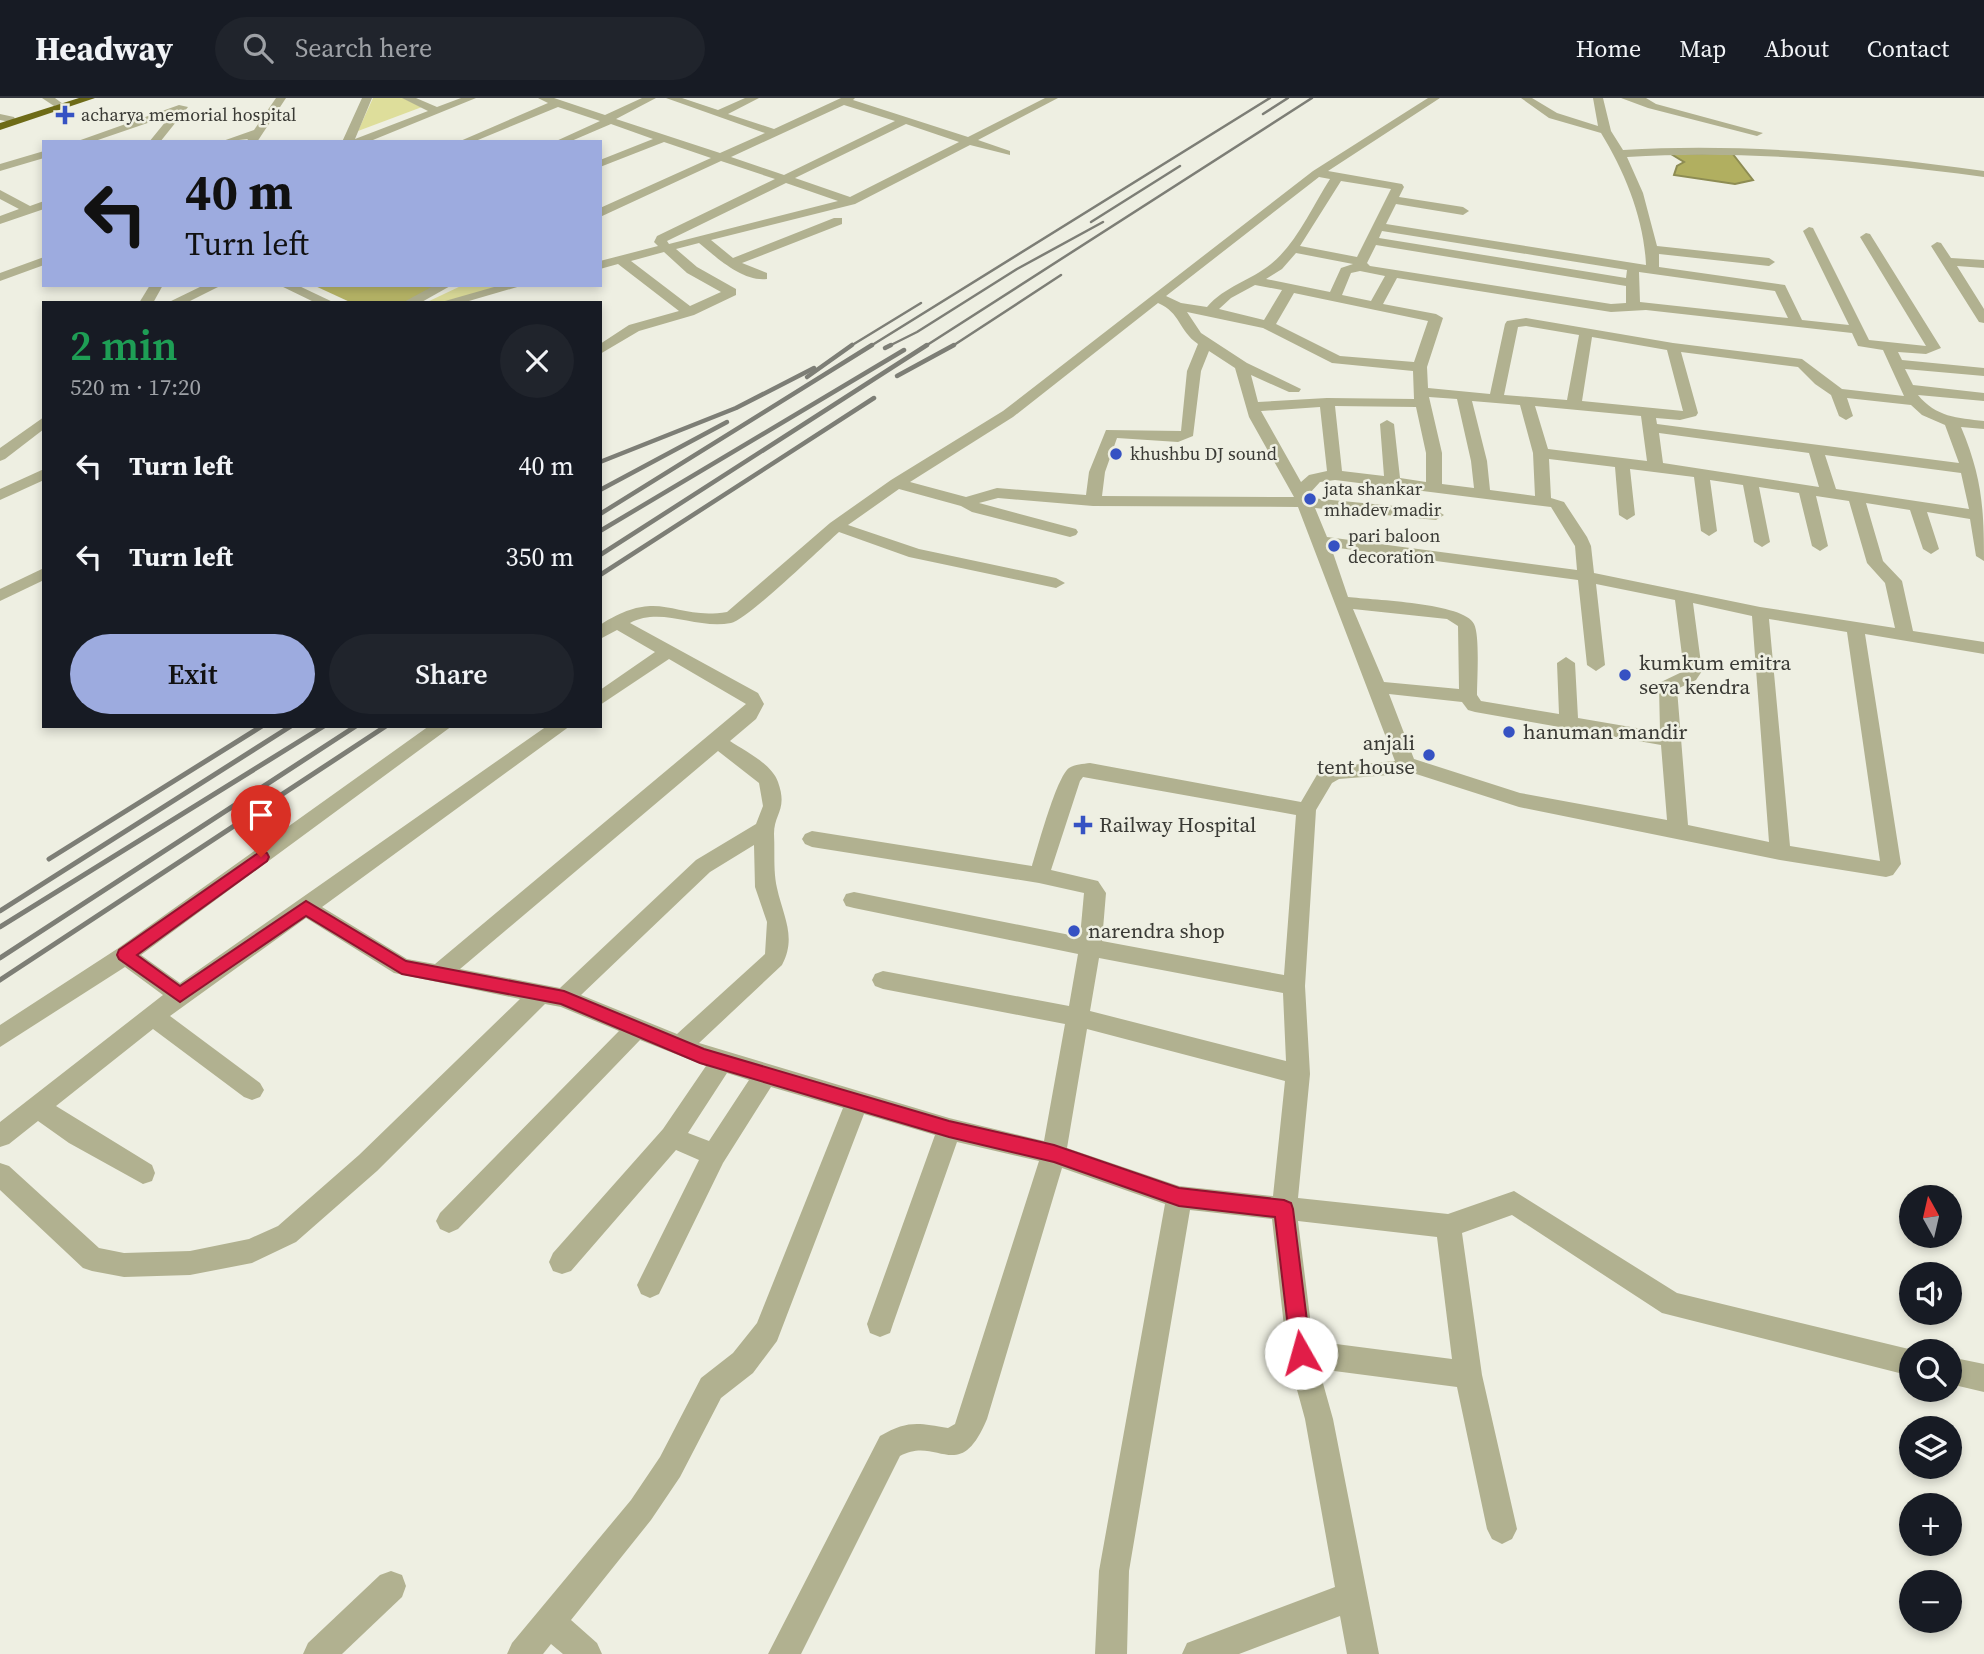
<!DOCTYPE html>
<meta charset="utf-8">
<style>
:root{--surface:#171b24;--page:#20242c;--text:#f1f3f6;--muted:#9ea1a6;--line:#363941;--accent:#9dabdf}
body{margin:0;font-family:"Source Serif 4",serif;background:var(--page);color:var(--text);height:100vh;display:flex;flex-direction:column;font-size:26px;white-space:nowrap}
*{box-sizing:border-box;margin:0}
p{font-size:23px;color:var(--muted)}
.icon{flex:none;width:38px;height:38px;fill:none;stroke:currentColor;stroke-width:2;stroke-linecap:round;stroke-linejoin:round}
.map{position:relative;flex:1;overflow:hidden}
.drawer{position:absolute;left:42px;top:203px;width:560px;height:427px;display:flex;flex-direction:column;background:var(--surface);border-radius:0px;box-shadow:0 4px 10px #0003}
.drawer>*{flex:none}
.top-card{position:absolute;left:42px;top:42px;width:560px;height:147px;border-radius:0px;box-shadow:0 4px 10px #0003;background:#9dabdf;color:#111;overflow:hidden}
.needle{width:46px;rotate:352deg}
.tools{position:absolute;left:1899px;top:1087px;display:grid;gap:14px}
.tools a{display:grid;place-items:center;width:63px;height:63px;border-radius:50%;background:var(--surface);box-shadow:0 4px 10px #0003;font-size:35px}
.pin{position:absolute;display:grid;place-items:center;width:60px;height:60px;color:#fff;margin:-72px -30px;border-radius:50% 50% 50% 0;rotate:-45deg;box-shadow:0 0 7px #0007}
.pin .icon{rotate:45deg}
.me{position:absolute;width:77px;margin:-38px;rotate:353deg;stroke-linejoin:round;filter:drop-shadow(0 0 5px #0008)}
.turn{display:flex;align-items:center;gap:24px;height:147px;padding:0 28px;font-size:32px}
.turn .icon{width:91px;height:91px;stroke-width:2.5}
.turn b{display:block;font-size:49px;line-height:60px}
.round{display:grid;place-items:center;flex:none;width:74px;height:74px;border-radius:37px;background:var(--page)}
.headline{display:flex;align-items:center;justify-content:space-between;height:119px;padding:0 28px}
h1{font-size:42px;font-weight:600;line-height:52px;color:#1e9e55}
.action{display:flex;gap:14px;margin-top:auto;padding:14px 28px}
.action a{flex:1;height:80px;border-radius:42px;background:var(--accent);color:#111;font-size:28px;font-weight:600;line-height:80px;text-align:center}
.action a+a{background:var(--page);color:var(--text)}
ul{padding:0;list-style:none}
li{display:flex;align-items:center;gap:21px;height:91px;padding:0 28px}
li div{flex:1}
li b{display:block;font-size:26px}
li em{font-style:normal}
header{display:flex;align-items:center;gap:42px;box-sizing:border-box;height:98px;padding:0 35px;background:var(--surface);border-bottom:2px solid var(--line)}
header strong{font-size:33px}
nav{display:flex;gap:38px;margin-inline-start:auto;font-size:24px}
.search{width:490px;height:63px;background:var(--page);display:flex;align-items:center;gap:18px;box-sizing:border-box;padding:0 24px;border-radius:38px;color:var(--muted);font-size:26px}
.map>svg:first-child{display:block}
.green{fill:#dede9b}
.forest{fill:#b9b768}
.water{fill:#b1af60;stroke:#8d8c53;stroke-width:2}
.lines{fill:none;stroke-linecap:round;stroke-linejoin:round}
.minor{fill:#b1b190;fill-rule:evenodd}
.highway{fill:#6e6b17;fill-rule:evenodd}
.rail-far2{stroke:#7d7e76;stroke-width:2.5}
.rail-far1{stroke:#7d7e76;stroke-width:4.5}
.rail{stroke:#7d7e76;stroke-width:5}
.route{fill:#e11d48;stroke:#92132f;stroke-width:2}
.poi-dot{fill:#3652c3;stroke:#eeefe2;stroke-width:2.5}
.labels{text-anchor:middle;stroke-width:5;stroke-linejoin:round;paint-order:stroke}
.far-poi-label{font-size:18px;fill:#3a3a35;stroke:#eeefe2;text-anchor:start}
.poi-label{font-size:21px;fill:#3a3a35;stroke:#eeefe2;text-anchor:start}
</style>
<header>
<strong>Headway</strong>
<div class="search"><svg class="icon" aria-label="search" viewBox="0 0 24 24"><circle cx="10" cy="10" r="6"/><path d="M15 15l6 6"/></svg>Search here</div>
<nav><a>Home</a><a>Map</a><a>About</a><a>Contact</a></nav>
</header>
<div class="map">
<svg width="1984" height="1556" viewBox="0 0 1984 1556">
<rect width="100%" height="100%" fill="#eeefe2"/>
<!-- green -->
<g class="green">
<path d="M373,0H403L422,9L358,33Z"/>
<path d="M463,187H521L450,205H425Z"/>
</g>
<!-- forest -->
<path class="forest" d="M313,187H446L409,205H352Z"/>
<!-- water -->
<path class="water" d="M1732,55L1753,82L1735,86L1674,77L1677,68L1684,64L1671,56Z"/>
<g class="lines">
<!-- minor -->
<g class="minor">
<path d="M42,0H55L63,6L54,8Z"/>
<path d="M276,0H286L257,44H246L248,41L220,44L254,32Z"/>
<path d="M362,0H372L355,41L428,13L402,0H416L437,9L461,0H476L368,44H342Z"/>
<path d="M538,0H554L605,17L642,0H656L616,21L720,55L765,35L666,0H682L718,12L745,0H759L728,16L774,31L841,0H855L853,2L968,39L1045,0H1058L978,42L1010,53V57L970,47L855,106L711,142L733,160L834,120H842V126L742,165L767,175V181C743,184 717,160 699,145L676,151L697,169L736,191V197L694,217L639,233L600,256V246L629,227L679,213L618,166L600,171V163L658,148L654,144L657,138L775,81L721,63L600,119V110L711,60L664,44L600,69V62L653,41L611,26L569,44H554L600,23L558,9L473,44H458L548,5ZM844,7L895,23L784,77L731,59ZM906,26L959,44L850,99L795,80ZM786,85L838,103L669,146L667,143ZM664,154L687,175L721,194L690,208L631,163Z"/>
<path d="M1428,0H1440L1328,73L1402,86L1404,89L1399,99L1463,109L1469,113L1463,117L1396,106L1386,126L1646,167C1644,121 1625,74 1601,35L1549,20L1521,0H1532L1557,15L1598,28L1593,0H1603L1611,33L1623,52C1744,45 1864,56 1984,73V79C1865,63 1747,52 1627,59L1643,95L1657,148L1769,160L1775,164L1769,168L1659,156V169L1785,187L1802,222L1849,227L1803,133L1809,129L1813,130L1869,242L1926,248L1860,139L1866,135L1870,136L1941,250L1926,256L1898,254L1902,262L1984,270V278L1905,271L1913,287L1984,295V303L1918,297C1936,319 1957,320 1984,323V331L1961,329C1982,379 1984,410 1984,463L1976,458L1970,421L1927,414L1939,451L1931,456L1923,451L1910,412L1866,405L1883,463L1902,483L1913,533L1984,544V556L1865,536L1901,766L1893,777L1886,779L1780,762L1519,709L1413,675L1339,681L1332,685L1316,712L1305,888L1310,976L1298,1100L1448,1116L1514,1093L1677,1195L1917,1253H1911V1278L1662,1215L1512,1117L1462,1135L1482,1277L1517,1431L1512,1441L1502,1446L1492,1441L1487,1431L1457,1289L1319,1271L1333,1321L1379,1556H1347L1340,1518L1239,1556H1182L1187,1545L1335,1489L1305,1321L1287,1255L1272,1121L1190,1112L1129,1473L1127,1556H1095L1099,1473L1165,1106L1062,1070L987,1321C959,1388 938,1337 900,1358L801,1556H768L880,1338C908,1322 918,1325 948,1330L955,1326L1039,1063L957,1044L893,1226L890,1235L880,1239L870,1235L867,1226L935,1037L864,1016L777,1243L753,1275L721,1300L680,1379L651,1422L571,1522L597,1545L602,1556H563L551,1546L543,1556H507L512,1545L631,1402L660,1359L701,1280L733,1255L757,1225L843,1010L771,989L723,1065L659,1196L650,1200L641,1196L637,1187L699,1062L676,1052L571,1173L562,1176L553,1173L549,1164L553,1155L663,1031L706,968L640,942L458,1131L449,1135L440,1131L436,1123L440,1115L619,933L561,909L545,906L377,1073L296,1144L252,1165L190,1177L124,1179L92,1173L83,1170L0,1092V1065L9,1068L99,1150L124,1155L190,1153L249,1141L278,1128L359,1057L520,901L394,875L306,820L170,918L260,985L264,992L260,999L252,1002L244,999L153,931L56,1008L152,1067L155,1075L152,1083L143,1086L69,1045L38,1023L9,1046L0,1049V1024L163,897L125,869L0,949V927L117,851L429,628H452L141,857L180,885L547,628H570L322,809L407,861L435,866L746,606L669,561L600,607V592L655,554L617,532L600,541V527C661,488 672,523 727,514L830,425L891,382L1003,313L1313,73ZM1319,79L1330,81C1312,109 1296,146 1271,166C1250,183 1225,188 1207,209L1181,205L1166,198ZM1341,83L1391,91L1357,159L1300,148ZM1382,133L1627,172L1626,180L1379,140ZM1376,147L1626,188V205L1611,206L1370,168L1367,165ZM1296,155L1353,166L1341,170L1330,194L1266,181L1282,171ZM1360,173L1385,178L1371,203L1342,197L1351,175ZM1639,174L1775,193L1788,220L1640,204ZM1397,180L1611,214L1646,212L1852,235L1858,248L1883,252L1904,298L1842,291L1802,261L1673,245L1526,220L1507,223L1505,226L1490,296L1428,290L1427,269L1443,220L1436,216L1383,206ZM1255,187L1282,192L1264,222L1219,211L1231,200ZM1294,195L1428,223L1414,264L1340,258L1276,226ZM1158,205C1181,215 1178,232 1198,246L1187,273L1181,333L1106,332L1089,374L1086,397L997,390L966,399L910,384L1013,319ZM1187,214L1263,230L1332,265L1413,273L1414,301L1327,300L1258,304L1251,277L1289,294H1299L1301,291L1247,265L1201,235ZM1526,228L1579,237L1567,302L1504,297L1518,229ZM1592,239L1667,252L1683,313L1582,303ZM1209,253L1235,270L1249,319L1294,399L1102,398L1105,374L1117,340L1178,344L1193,338L1201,273ZM1681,254L1798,269L1815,286L1831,297L1839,318L1846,322L1853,318L1847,300L1911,307L1922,317L1945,327L1959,365L1657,326L1656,320L1680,322L1696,318L1698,315ZM1429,299L1457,301L1471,363L1474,390L1442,386V355ZM1472,303L1520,307L1533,355L1535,398L1490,392L1487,363ZM1335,308L1416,309L1426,355V384L1400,380L1394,326L1387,322L1380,326L1384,378L1342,373ZM1535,308L1641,318L1647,363L1548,351ZM1320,309L1327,373L1309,377L1301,384L1261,313ZM1659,335L1809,355L1819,389L1663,365ZM1825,357L1961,375L1969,411L1836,391ZM1549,361L1615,369L1619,417L1627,422L1635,417L1630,371L1694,379L1701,433L1709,438L1717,433L1710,382L1743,387L1754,444L1762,449L1770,444L1759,389L1799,395L1812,448L1820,453L1828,448L1816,398L1849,403L1867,465L1885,485L1895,530L1760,509L1594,475L1591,448L1587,439L1564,404L1551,400ZM1335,382L1551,409L1575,448L1577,472L1327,439L1315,410L1436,422L1444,417L1436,412L1311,400L1309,396L1320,384ZM899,391L961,408L972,414L1070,439L1076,437L1078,434L1076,431L979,405L998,400L1093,408L1298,409L1395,663L1328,669L1318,675L1301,704L1090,665C1083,666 1075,666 1069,670C1056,680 1038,749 1032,768L812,733L805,736L802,741L805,746L812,749L1039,785L1084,795L1080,839L854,794L846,796L843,802L846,808L854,810L1078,856L1069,908L883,873L875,876L872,882L875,888L883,891L1065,926L1044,1043L949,1020L699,945L782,867C797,839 783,818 777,790C773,773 775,753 774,736C774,715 788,712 778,684C772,666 745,653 730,643L756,621L764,606L758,595L630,525C662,508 697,532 731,525C747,522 821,450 839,434L909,459L1056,490L1065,485L1056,480L919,451L848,427ZM1331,449L1578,482L1587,567L1596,573L1605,567L1596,486L1675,502L1684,573L1661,584L1659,588L1660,634L1578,620L1575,565L1566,559L1557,565L1559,616L1481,603L1477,597C1477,583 1480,537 1474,526C1465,505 1373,502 1348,499ZM1693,505L1752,518L1769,744L1688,727L1677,591L1696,582L1702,573ZM1353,511L1447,521L1458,528L1459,591L1384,584ZM1769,521L1847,534L1880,763L1790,748ZM1389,596L1462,604L1468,612L1475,614L1661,647L1667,722L1520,695L1414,661ZM718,653L759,685L763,708L756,726L696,762L560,890L460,871ZM1083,679L1296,717L1284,877L1102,843L1106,795L1098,783L1051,772L1080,683ZM754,747L755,789L767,824L765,856L677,936L581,897L710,774ZM1099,860L1283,895L1286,963L1090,913ZM1087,931L1285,983L1273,1098L1179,1088L1067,1050ZM727,975L749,982L709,1043L688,1035ZM1298,1123L1437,1139L1452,1261L1313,1243Z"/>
<path d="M1621,0H1646L1656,6L1763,35L1757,38L1648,10Z"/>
<path d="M179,7L188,9L160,44H149L171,17L92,44H75Z"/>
<path d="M0,16L14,19L15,21L10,24L0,22Z"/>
<path d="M44,53V60L0,73V66Z"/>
<path d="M0,92L30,108L44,103V111L0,126V118L19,111L0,101Z"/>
<path d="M1937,144L1941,145L1951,160L1984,162V170L1957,168L1984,211V225L1979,224L1931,148Z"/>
<path d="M44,159V167L0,183V175Z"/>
<path d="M150,187H163L153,205H139Z"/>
<path d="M204,187H222L186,205H167Z"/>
<path d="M279,187H297L335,205H316Z"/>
<path d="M435,187H452L420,205H402Z"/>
<path d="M501,187H524L462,205H438Z"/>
<path d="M44,319V331L5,361L0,363V350Z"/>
<path d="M44,371V382L0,402V391Z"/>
<path d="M44,470V482L0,503V491Z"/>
<path d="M1950,1259L1984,1266V1294L1950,1286Z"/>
<path d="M391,1473L402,1477L406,1488L402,1499L342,1556H303L308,1545L380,1477Z"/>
</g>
<!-- highway -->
<path class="highway" d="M79,0H95L0,32V25Z"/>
<!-- rail-far2 -->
<g class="rail-far2">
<path d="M1263,16L1288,0"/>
<path d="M1091,124L1180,68"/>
<path d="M849,249L921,205"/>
<path d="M869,249L1270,0"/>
<path d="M887,249L917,234L1017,171L1103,124"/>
<path d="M924,249L1312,0"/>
<path d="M951,249L1061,177"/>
</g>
<!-- rail-far1 -->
<g class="rail-far1">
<path d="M885,250L891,247"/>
<path d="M897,278L954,247"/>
<path d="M807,279L852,247"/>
<path d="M600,364L736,310L814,270"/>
<path d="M600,392L727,324"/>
<path d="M600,416L872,247"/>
<path d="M600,433L904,252"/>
<path d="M600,457L927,247"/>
<path d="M600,477L874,300"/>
</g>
<!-- rail -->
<g class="rail">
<path d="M49,761L262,628"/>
<path d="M0,813L291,628"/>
<path d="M0,829L324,628"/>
<path d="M0,860L356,628"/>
<path d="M0,882L386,628"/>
</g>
</g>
<!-- route -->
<path class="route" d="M261,753L267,755L269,759L267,763L137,857L180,888L306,803L406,863L564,893L704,951L949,1023L1054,1047L1179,1090L1284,1102L1291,1105L1293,1111L1311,1255L1308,1263L1301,1266L1294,1263L1291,1255L1275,1119L1179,1108L1054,1064L949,1039L700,965L561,906L402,876L306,818L180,904L119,861L117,857L119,852Z"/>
<!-- markers -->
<g class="poi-dot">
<path d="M61.5 6.5h7v7h7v7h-7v7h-7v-7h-7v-7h7z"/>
<circle cx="1116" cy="356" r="7"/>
<circle cx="1310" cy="401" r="7"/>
<circle cx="1334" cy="448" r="7"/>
<circle cx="1625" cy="577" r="7"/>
<circle cx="1509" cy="634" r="7"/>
<circle cx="1429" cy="657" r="7"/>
<path d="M1079.5 716.5h7v7h7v7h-7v7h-7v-7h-7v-7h7z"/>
<circle cx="1074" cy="833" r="7"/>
</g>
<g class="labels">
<!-- far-poi labels -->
<g class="far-poi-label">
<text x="81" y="23">acharya memorial hospital</text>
<text x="1130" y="362">khushbu DJ sound</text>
<text x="1324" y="397">jata shankar<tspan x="1324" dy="21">mhadev madir</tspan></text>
<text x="1348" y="444">pari baloon<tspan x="1348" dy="21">decoration</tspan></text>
</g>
<!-- poi labels -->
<g class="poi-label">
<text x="1639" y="572">kumkum emitra<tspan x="1639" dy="24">seva kendra</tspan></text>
<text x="1523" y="641">hanuman mandir</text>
<text x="1415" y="652" text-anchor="end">anjali<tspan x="1415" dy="24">tent house</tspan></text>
<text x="1099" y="734">Railway Hospital</text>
<text x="1088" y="840">narendra shop</text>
</g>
</g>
</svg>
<div class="tools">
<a><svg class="needle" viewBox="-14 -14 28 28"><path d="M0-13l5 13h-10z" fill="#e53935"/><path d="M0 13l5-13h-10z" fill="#9ea1a6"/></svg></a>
<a><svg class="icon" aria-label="sound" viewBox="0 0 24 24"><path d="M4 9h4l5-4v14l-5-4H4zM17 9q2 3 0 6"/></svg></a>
<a><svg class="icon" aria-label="search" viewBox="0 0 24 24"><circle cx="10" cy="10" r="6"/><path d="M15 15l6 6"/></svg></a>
<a><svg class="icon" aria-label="layers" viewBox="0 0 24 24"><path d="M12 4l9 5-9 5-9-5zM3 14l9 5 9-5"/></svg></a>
<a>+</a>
<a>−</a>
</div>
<div class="pin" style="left:261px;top:759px;background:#d93025"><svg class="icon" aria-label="arrive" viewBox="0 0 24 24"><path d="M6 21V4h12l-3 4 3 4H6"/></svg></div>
<svg class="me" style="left:1301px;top:1255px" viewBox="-20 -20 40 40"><circle r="19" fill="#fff"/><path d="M0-13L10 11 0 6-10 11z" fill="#e11d48"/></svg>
<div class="top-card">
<div class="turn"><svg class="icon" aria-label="left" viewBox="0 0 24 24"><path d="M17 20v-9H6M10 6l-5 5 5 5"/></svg><div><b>40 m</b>Turn left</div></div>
</div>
<section class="drawer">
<div class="headline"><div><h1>2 min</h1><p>520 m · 17:20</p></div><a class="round"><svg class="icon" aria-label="close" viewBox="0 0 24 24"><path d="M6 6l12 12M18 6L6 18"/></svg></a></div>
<ul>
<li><svg class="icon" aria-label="left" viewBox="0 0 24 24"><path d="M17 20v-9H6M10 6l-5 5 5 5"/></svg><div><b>Turn left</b></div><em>40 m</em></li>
<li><svg class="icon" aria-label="left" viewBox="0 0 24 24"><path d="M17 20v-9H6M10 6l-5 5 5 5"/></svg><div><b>Turn left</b></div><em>350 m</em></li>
</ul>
<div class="action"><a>Exit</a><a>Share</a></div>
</section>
</div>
